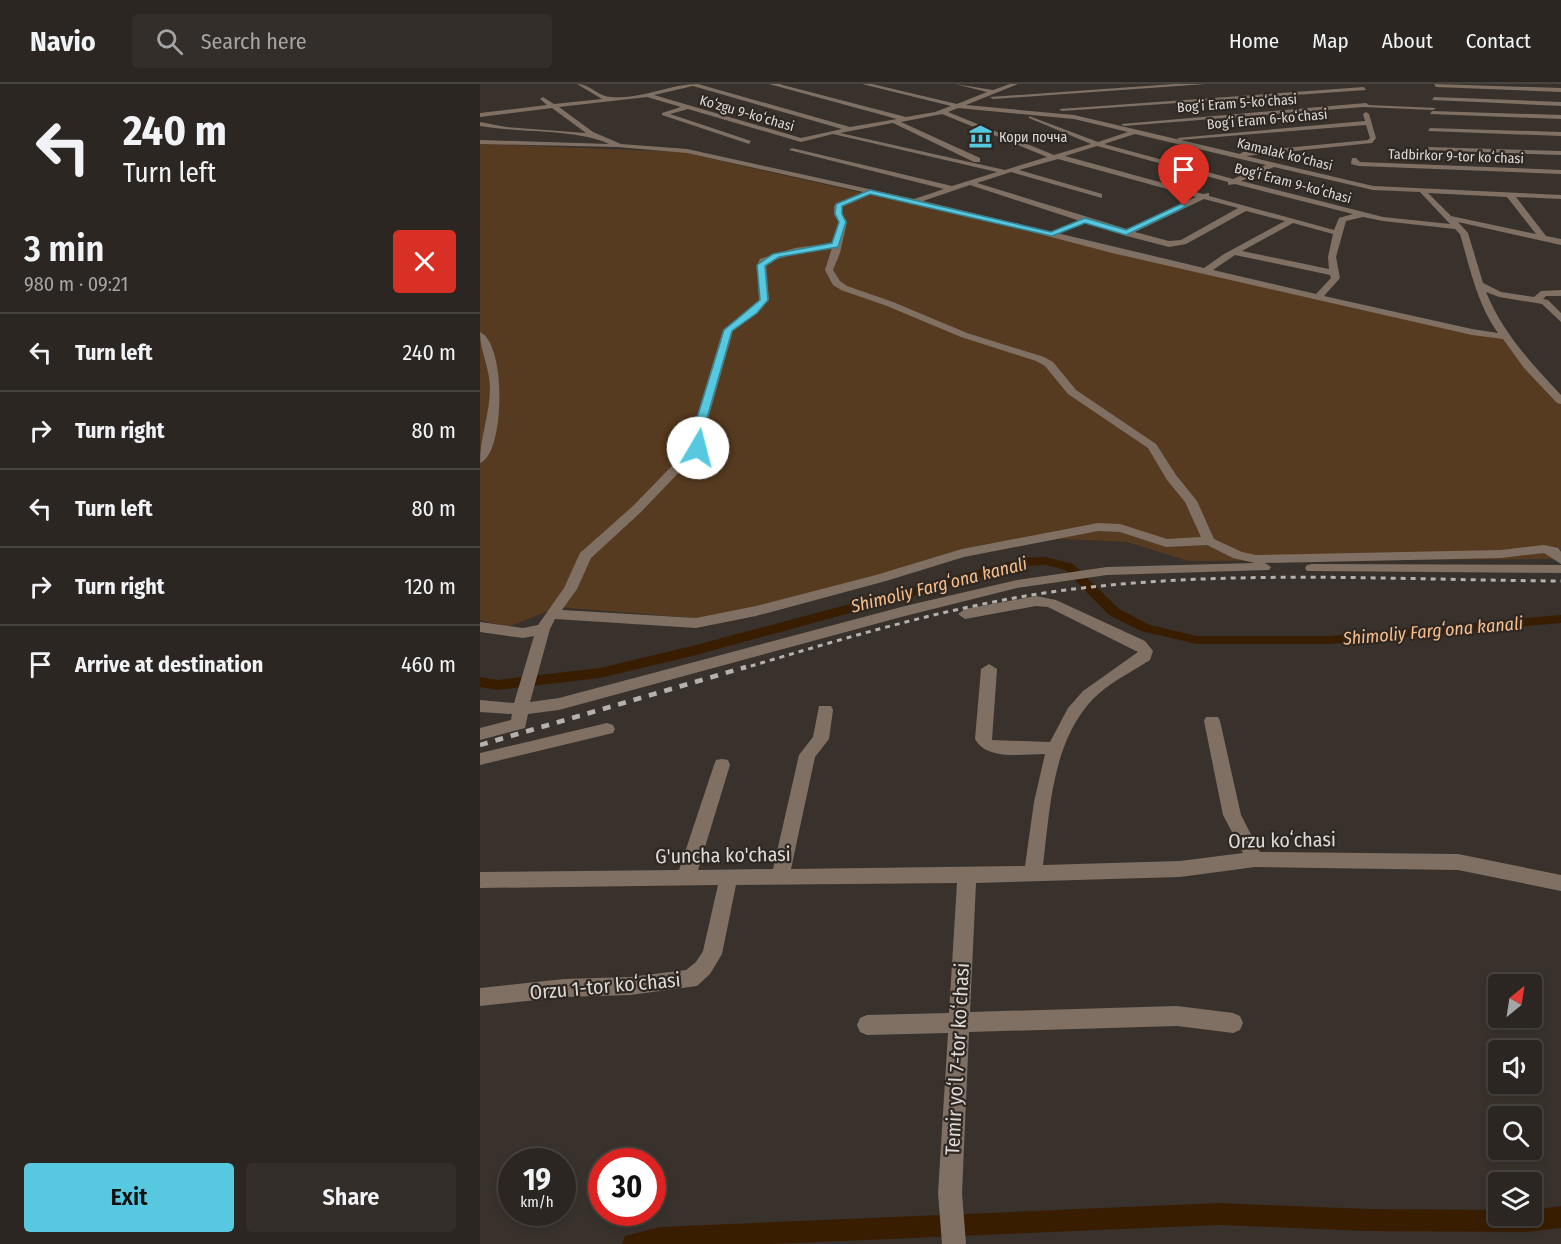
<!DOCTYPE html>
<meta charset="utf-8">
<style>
:root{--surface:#2b2621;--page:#332e2a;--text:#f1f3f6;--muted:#a6a5a5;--line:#47433f;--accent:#56c9e1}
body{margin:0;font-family:"Fira Sans Condensed",sans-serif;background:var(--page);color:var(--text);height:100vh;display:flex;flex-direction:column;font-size:22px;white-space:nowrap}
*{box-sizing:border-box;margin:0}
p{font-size:20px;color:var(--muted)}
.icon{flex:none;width:33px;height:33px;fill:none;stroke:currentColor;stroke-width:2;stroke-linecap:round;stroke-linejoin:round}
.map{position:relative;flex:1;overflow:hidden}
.panel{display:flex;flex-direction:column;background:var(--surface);width:480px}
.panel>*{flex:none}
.guide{background:#2b2621;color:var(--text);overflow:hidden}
.needle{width:39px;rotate:30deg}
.buttons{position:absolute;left:1008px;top:890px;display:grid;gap:12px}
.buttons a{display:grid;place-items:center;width:54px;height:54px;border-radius:6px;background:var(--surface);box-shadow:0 3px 9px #0003,0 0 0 2px var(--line);font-size:30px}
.speed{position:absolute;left:18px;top:1064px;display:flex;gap:12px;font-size:30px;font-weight:700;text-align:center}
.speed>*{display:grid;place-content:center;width:78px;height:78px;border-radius:50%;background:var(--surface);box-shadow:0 3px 9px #0003,0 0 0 2px var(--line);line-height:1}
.speed small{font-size:15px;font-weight:400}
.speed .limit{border:9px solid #d22;background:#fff;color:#111}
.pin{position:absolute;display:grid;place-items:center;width:51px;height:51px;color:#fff;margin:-62px -26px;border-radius:50% 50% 50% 0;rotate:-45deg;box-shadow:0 0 6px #0007}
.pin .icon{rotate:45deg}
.me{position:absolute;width:66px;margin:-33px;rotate:8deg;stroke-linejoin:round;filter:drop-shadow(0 0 4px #0008)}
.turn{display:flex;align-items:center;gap:21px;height:126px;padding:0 24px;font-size:27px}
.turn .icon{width:78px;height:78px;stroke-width:2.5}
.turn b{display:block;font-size:42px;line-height:51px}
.round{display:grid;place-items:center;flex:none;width:63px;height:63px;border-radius:6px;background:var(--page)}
.head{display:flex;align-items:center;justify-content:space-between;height:102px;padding:0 24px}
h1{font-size:36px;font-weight:600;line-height:45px}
.primary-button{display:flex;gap:12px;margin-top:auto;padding:12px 24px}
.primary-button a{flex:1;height:69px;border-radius:6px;background:var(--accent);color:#111;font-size:24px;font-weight:600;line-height:69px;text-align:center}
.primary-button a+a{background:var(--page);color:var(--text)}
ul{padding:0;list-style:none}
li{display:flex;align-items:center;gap:18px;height:78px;padding:0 24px;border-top:2px solid var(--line)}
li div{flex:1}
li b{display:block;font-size:22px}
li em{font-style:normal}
header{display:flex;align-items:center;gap:36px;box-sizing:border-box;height:84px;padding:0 30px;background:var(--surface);border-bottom:2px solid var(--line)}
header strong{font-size:28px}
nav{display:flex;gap:33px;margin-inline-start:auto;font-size:21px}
.search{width:420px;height:54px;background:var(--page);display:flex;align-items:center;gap:15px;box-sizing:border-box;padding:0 21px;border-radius:6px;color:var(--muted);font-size:22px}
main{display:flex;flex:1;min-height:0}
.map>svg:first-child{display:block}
.green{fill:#573b20}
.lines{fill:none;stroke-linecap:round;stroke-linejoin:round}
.canal{fill:#391d00;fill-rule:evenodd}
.minor{fill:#7f7063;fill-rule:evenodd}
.rail-far1{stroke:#b6b1ad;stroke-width:3;stroke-dasharray:5 5;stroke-linecap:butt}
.rail{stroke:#b6b1ad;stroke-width:4.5;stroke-dasharray:8 8;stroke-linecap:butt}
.route{fill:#56c9e1;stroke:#388392;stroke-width:1.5}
.labels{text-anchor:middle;stroke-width:4.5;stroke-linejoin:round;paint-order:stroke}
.far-street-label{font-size:14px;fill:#dedad6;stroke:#2f2822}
.far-poi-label{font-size:14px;fill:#dedad6;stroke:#2f2822;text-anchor:start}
.water-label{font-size:18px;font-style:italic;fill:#f6be8c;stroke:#2f2822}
.near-street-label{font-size:20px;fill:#dedad6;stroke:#2f2822}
</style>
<header>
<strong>Navio</strong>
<div class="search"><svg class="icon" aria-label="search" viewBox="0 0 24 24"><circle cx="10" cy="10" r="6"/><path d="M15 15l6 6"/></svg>Search here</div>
<nav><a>Home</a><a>Map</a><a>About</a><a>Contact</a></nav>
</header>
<main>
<section class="panel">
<div class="guide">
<div class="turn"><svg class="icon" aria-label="left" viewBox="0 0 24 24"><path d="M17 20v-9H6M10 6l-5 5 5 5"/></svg><div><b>240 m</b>Turn left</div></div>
</div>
<div class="head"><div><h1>3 min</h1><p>980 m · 09:21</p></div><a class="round" style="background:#d93025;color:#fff"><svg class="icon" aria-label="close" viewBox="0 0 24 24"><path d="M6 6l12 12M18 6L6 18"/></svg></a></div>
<ul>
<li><svg class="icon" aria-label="left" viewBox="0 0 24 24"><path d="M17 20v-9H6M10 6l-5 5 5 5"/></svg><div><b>Turn left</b></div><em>240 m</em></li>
<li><svg class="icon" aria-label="right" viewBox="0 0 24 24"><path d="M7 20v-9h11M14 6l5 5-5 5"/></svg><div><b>Turn right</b></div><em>80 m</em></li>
<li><svg class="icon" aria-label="left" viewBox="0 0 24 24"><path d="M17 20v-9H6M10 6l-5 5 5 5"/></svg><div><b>Turn left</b></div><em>80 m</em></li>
<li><svg class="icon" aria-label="right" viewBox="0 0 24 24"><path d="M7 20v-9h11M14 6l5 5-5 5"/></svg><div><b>Turn right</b></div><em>120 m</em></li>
<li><svg class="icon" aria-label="arrive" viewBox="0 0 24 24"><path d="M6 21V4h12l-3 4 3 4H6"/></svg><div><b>Arrive at destination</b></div><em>460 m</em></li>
</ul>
<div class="primary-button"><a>Exit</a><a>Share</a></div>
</section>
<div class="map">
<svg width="1081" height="1160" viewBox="0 0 1081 1160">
<rect width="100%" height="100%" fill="#39322c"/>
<!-- green -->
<path class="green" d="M0,60L202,68L1025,255L1081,311V475L709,477L647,458L564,454L500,461L253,537L77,523L28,543L0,536Z"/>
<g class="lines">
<!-- canal -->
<g class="canal">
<path d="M566,473L593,480L639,525L670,541L717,552H850L1081,531V539L850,560H717L661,547L629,531L585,486L566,481L543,482L212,572L120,594L17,606L0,603V593L17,596L120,584L212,562L543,474Z"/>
<path d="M739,1119L887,1125L1018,1126V1131H1052V1126L1081,1122V1144L1045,1148L887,1147L739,1141L291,1160H142L145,1152L180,1143Z"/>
</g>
<!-- minor -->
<g class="minor">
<path d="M97,0C110,0 119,13 131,13C160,16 189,0 218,0L370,43L417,35L289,0H299L426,33L455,28L471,22L382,0H392L477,20L507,8L475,0L513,6L530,0H538L486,21L594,31L760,70L763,68L888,56L890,54L886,41L700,56L697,54L885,37L883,30L886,28L889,30L896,54L892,59L766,72L893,102L1081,111V115L1036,113L1066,152L1081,155V161L978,138L988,149L1003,199L1021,208L1054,213L1061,207L1081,206V212H1066L1063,215L1068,216L1081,229V238L1062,220L1019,213L1006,208C1023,249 1050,278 1081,311V320L1077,319L1044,284L1023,255L992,251L632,169L503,135L391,110L362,123V130L367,138L360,169L353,186L360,197L367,202L413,218L487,249L564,273L573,278L596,306L676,360L696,391L717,417L734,455L762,468L776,471L1021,466L1064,461L1078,464L1081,468V480L1064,469L1021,474L785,479L791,483L789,486L627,491L537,504L425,532L79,626L48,630L45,644L0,656V644L31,636L32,630L0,628V616L34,619L54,552L43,554L0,548V538L43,544L58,541L84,504L100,469L153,422L216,357V335L243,246L279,216L277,181L280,175L315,164L352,159L359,138L354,130V122L383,108L207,69L137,63L0,60V56L129,60C97,45 39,49 0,42V38L26,43L106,49L72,24L0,33V29L67,21L60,15L63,13L74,20L122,15ZM213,2L362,45L321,54L174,11ZM167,13L201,23L182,29V31L269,60L271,57L190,30L208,25L321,58L353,50L517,88L472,102L312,64L309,66L464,105L434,115L207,65L141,60L113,48L79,23ZM478,24L594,35L648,48L618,58L549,32V34L611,60L574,71L468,28ZM462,30L567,73L525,86L360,49L413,39L494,78H500V74L421,38ZM655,50L786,81L753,95L624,60ZM617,62L748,98V101L755,100L873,130L859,134L854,146L729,112V109L723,110L585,72ZM578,75L716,113L647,145L497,99L531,88L622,114V110L539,86ZM794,83L893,106L940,108L970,140L903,133L761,97ZM490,101L643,151L689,163L706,160L766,127L805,137L744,170L724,184L443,117ZM948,109L1027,113L1056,150L971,132ZM724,115L758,124L701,156L689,157L655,148ZM883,133L903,137L975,145L980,150C990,184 997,220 1018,249L992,245L844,212L860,194L856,173L866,137ZM813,139L853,150L848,173L849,185L762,167ZM352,164L345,186L353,201L361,206L407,222L481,253L556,277L565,282L588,310L668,364L687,396L705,418L721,453L687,455L640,440L618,439L482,465L396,491L276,522L216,534L82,526L97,505L111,474L161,428L228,358V335L253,247L277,229L289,216L286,179L316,169ZM755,171L850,191L851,194L836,210L733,186ZM618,447L640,448L686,463L727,461L753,474L775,479L627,483L537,496L425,522L79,614L50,618L70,545L75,535L216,544L276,532L406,497L484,473Z"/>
<path d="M694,0H726L513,15L510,13Z"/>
<path d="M954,0L1081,4V8L956,3Z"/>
<path d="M884,3L886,6L582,27L579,25Z"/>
<path d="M954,13L1081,18V22L952,16Z"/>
<path d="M886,19L889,21L956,24L953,26L883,23L644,42L641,40Z"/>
<path d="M952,27L1081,31V35L950,30Z"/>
<path d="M950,44L1081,48V52L948,47Z"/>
<path d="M948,63L1081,67V71L946,66Z"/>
<path d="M872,74H876L880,78L1081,86V90L879,82L871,80Z"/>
<path d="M0,248C27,260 25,371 0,379C0,353 10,329 10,304C10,284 0,268 0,248Z"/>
<path d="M832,480L1081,481V489L827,487L825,484L827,481Z"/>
<path d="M556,512L576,516L665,557L673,567L670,576C651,588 629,599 613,615C572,658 570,725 563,781L700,777L763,769L743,731L724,637L726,633H738L740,637L761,731L780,768L978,770L1081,791V807L978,786L775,783L700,793L496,799L490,928L697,922L753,929L760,932L763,939L760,946L753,949L697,942L489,948L482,1109L486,1160H462L458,1109L468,949L387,951L380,948L377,941L380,934L387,931L469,929L477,799L256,801L242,870L230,890L217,902L150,911L84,913L0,922V904L84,895L150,893L206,886L216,878L223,867L238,801L0,804V788L199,786L234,681L236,676L242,675L248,676L250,681L218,786L293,785L319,671L333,653L339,622H351L353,626L349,655L335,673L311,785L545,782L554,718L565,670C543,670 507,677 495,655L501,585L509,580L517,585L512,656L570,658L588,624L603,607L658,568L568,523L556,522L485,535L478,530L485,525Z"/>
<path d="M127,639L133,641L135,645L133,649L0,681V669Z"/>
</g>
<!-- rail-far1 -->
<path class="rail-far1" d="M261,585C362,555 460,525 564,509C735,484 909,496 1081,497"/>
<!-- rail -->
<path class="rail" d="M0,661L266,583"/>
</g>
<!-- route -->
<path class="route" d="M390,106L571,148L605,134L646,146L701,120L707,122L646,151L605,139L572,152L390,110L362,122V130L366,138L358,163L299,173L285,182L288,216L277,229L252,247L227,334V358L222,366H215L217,334L244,246L280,216L277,181L293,170L352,159L359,138L355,130L356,120Z"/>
<!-- icons -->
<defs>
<symbol id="museum-bare" viewBox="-9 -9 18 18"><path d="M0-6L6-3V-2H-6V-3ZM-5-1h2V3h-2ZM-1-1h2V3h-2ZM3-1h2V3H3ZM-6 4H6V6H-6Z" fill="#56c9e1" stroke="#2f2822" stroke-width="2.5" paint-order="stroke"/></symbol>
</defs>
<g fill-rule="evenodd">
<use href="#museum-bare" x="484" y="36" width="33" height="33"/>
</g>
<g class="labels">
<!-- far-street labels -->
<g class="far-street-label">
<text transform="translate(757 19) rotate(-4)" y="5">Bogʻi Eram 5-koʻchasi</text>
<text transform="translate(267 29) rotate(16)" y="5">Koʻzgu 9-koʻchasi</text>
<text transform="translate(787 35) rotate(-5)" y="5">Bogʻi Eram 6-koʻchasi</text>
<text transform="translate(805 70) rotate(14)" y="5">Kamalak koʻchasi</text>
<text transform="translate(976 72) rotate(2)" y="5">Tadbirkor 9-tor koʻchasi</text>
<text transform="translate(813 99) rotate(15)" y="5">Bogʻi Eram 9-koʻchasi</text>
</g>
<!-- far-poi labels -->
<g class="far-poi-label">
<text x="519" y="58">Кори почча</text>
</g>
<!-- water labels -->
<g class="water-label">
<text transform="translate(459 501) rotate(-14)" y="6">Shimoliy Fargʻona kanali</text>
<text transform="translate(953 547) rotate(-5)" y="6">Shimoliy Fargʻona kanali</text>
</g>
<!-- near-street labels -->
<g class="near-street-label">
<text transform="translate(802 756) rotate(-1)" y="7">Orzu koʻchasi</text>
<text transform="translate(243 771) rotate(-1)" y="7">G'uncha ko'chasi</text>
<text transform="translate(125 902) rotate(-5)" y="7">Orzu 1-tor koʻchasi</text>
<text transform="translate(477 975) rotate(-87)" y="7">Temir yoʻl 7-tor koʻchasi</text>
</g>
</g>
</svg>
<div class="buttons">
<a><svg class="needle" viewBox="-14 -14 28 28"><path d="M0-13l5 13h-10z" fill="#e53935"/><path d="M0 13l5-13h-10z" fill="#a6a5a5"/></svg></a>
<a><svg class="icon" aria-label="sound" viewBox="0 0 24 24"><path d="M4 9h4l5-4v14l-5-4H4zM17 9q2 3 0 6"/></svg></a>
<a><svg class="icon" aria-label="search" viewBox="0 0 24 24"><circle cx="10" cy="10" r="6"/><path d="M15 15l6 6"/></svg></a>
<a><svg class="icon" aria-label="layers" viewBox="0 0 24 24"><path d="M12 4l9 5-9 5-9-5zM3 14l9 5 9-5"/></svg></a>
</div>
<div class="speed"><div>19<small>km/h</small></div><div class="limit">30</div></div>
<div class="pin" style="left:704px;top:122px;background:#d93025"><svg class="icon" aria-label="arrive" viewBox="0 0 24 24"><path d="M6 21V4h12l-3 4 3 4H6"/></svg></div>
<svg class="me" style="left:218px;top:364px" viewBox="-20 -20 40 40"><circle r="19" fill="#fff"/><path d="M0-13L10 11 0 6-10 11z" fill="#56c9e1"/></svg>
</div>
</main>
